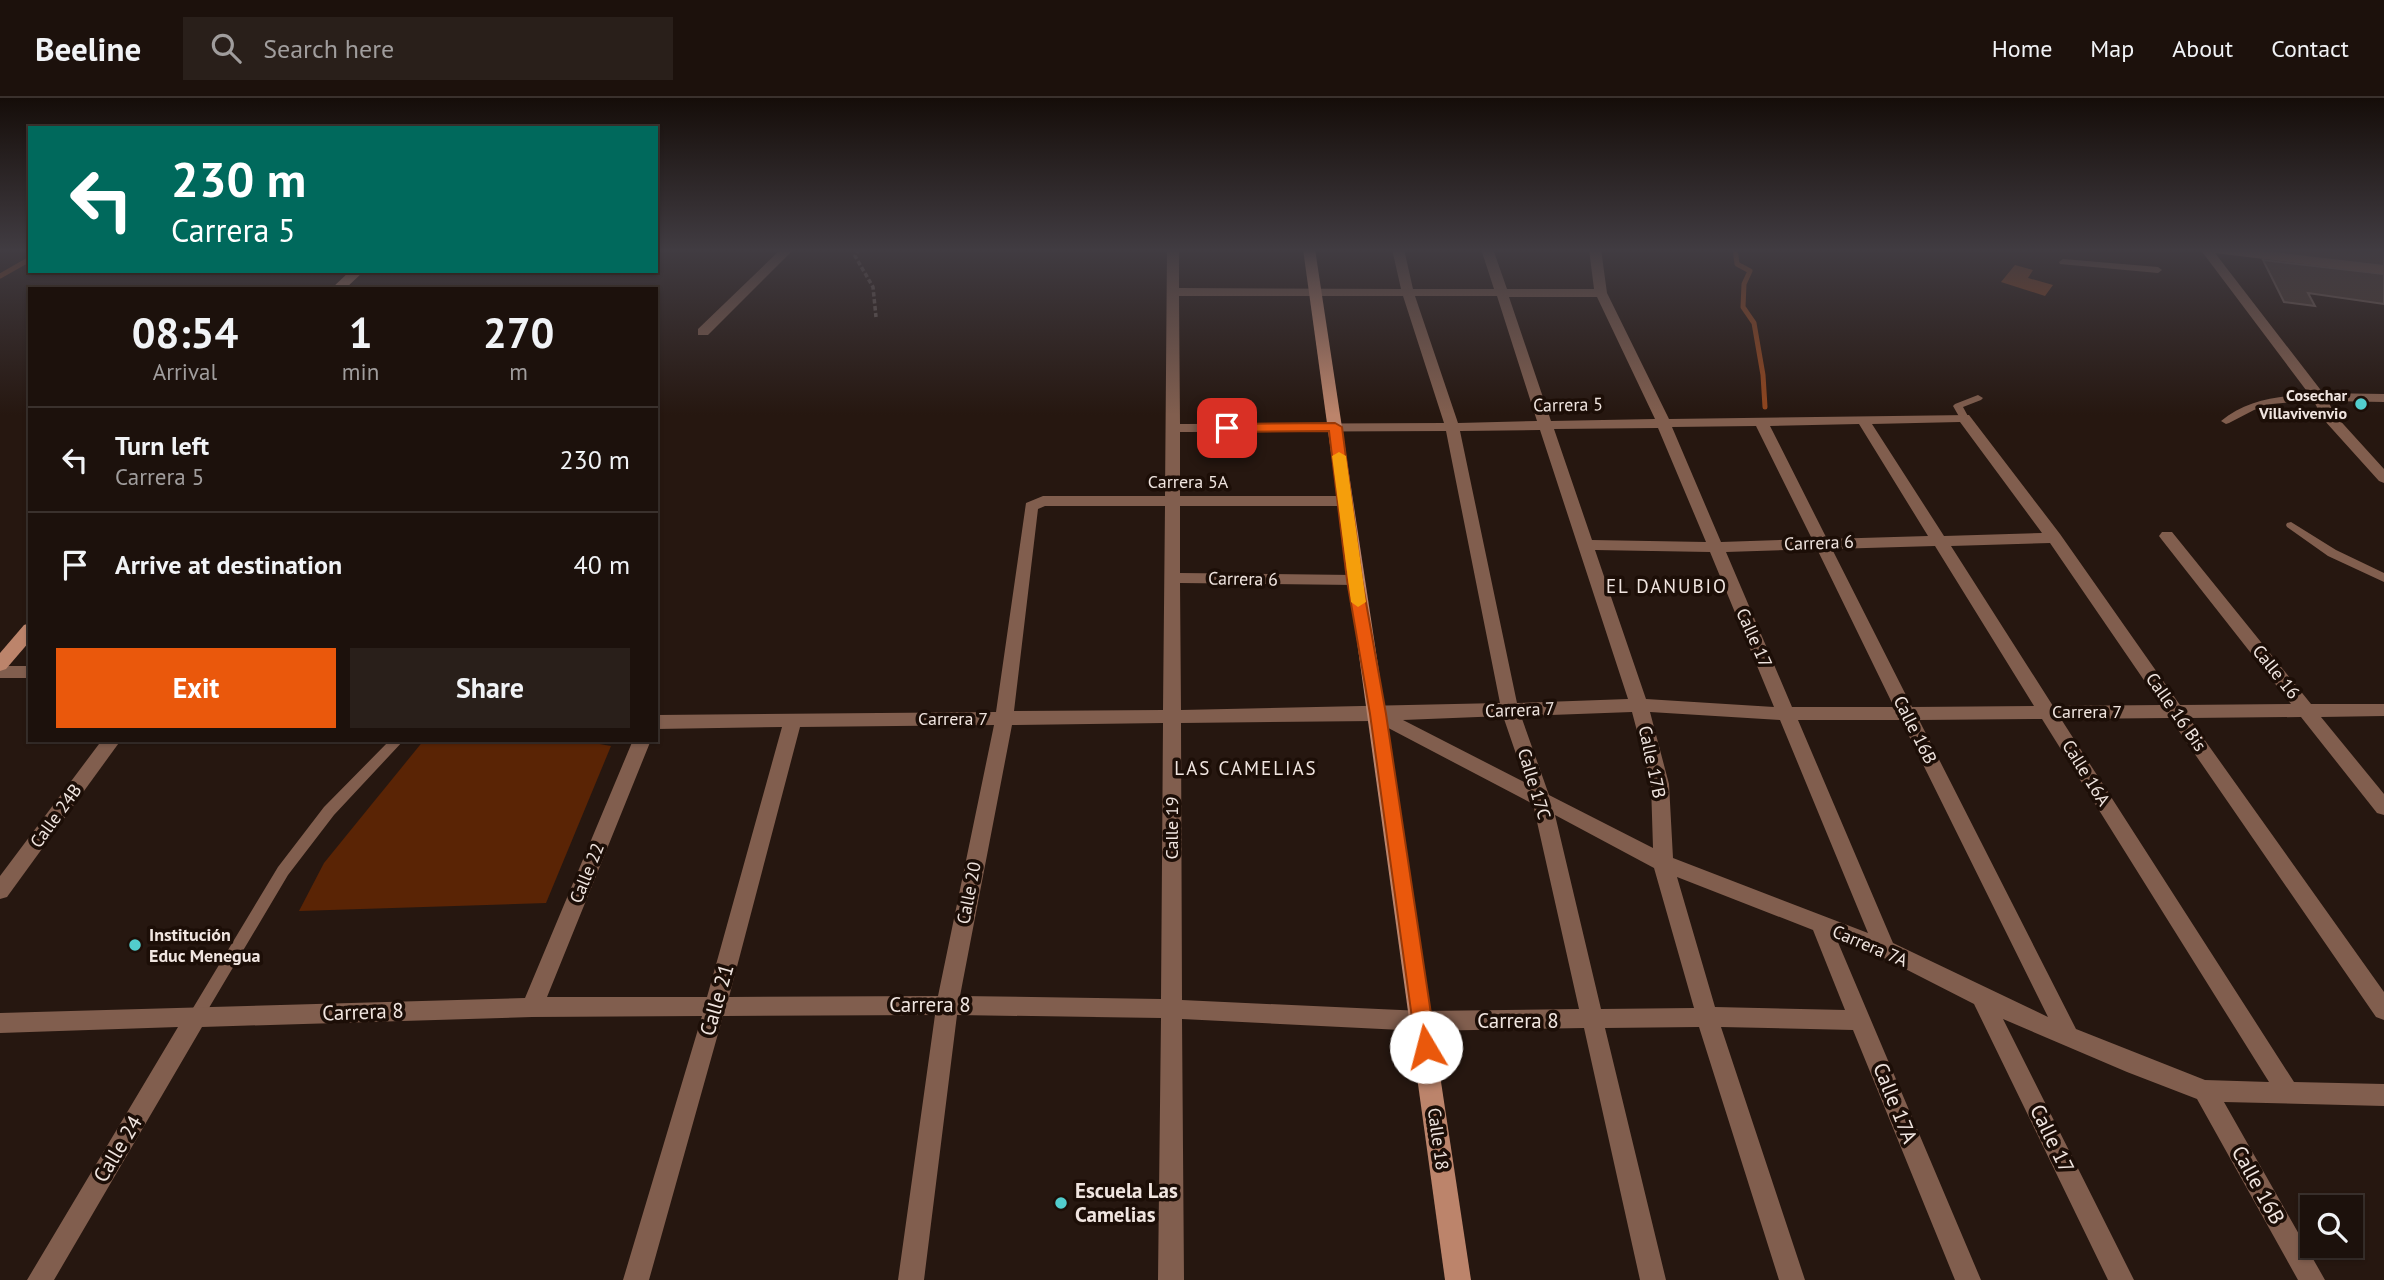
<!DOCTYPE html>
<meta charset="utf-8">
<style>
:root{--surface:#1c110c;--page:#291f1a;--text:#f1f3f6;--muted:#a09d9d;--line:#3a312d;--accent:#ea580c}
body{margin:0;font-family:"PT Sans",sans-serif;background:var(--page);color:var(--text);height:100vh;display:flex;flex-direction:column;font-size:26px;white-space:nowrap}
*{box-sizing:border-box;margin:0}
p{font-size:23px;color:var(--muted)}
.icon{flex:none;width:38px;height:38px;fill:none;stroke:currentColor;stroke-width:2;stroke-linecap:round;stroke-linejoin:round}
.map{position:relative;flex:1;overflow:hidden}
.side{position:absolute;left:28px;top:189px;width:630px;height:455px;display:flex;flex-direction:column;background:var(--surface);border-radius:0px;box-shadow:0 2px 5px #0004,0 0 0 2px var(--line)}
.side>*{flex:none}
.banner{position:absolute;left:28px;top:28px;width:630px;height:147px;border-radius:0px;box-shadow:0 2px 5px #0004,0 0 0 2px var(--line);background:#00695c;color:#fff;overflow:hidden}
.fabs{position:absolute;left:2300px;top:1097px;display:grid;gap:14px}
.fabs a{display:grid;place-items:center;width:63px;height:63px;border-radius:0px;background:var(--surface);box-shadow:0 2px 5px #0004,0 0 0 2px var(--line);font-size:35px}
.pin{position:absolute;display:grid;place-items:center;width:60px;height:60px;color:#fff;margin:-30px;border-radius:14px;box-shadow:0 4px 10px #0006}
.me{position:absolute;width:77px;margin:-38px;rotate:352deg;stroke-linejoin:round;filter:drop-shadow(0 0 5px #0008)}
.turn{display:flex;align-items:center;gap:24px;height:147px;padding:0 28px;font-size:32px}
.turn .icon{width:91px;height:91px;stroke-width:2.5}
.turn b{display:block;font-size:49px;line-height:60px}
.eta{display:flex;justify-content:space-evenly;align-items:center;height:119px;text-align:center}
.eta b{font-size:42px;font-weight:600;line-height:49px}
.primary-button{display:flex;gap:14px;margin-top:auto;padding:14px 28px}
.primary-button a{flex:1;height:80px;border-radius:0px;background:var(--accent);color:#fff;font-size:28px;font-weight:600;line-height:80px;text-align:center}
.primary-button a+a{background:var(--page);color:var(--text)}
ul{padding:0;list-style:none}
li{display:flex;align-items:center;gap:21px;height:105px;padding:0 28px;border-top:2px solid var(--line)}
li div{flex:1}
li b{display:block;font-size:26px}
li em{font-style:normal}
header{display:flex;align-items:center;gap:42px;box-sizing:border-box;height:98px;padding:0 35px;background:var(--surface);border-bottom:2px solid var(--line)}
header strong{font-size:33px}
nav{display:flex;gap:38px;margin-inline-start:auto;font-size:24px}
.search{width:490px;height:63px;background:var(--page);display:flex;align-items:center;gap:18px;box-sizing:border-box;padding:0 24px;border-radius:0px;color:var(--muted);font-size:26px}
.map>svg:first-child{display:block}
.green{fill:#5a2405}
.water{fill:#91451d}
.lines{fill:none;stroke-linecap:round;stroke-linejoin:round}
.stream{stroke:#91451d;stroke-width:5}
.building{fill:#4c3b33;stroke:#746058;stroke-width:2}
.path{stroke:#6e605a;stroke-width:3.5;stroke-dasharray:4.5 2.5;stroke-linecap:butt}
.lane{fill:#815e4e;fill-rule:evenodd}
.street{fill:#815e4e;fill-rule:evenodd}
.secondary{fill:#bc846b;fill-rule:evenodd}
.route{fill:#ea580c;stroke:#983908;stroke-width:2}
.slow{fill:#f59e0b}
.poi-dot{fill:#52cdcd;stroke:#1c0e07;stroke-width:2.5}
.labels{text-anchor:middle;stroke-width:7;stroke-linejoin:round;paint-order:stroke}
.far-poi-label{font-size:16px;font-weight:bold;fill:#f0e5e0;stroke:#1c0e07;text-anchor:end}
.street-label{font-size:18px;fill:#f0e5e0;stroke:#1c0e07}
.poi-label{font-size:18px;font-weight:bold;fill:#f0e5e0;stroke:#1c0e07;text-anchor:start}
.neighbourhood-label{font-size:19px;letter-spacing:2px;fill:#f0e5e0;stroke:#1c0e07}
.near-street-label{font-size:21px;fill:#f0e5e0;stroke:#1c0e07}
.near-poi-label{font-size:21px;font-weight:bold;fill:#f0e5e0;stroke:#1c0e07;text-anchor:start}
</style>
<header>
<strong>Beeline</strong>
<div class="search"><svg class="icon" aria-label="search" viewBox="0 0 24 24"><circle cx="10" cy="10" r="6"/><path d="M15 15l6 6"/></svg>Search here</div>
<nav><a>Home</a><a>Map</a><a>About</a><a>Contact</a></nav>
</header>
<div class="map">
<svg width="2384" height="1182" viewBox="0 0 2384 1182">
<rect width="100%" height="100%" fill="#261710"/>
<!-- green -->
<path class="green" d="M424,642H577L611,648L546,805L299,813L324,765Z"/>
<!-- water -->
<path class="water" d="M2015,167L2033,172L2028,180L2053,187L2045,198L2001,184Z"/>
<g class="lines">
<!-- stream -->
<g class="stream">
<path d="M1735,151L1737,166L1750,173L1744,186L1743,209L1754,225L1763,277L1765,309"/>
<path d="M0,178L30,161"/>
</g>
</g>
<!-- building -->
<g class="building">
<path d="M2271,151H2384V168L2273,155Z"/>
<path d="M2263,162L2384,176V206L2308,195L2315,208L2284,204Z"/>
</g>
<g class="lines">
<!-- path -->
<path class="path" d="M859,151L855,158L873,189L876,219"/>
<!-- lane -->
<g class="lane">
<path d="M2063,161L2158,169L2162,172L2158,175L2060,166L2059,164Z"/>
<path d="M2319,296L2322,297V301L2272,306L2254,312L2229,325L2226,326L2221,323C2248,300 2285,297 2319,296Z"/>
<path d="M1978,297L1983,300L1981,302L1963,309L1969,320L1967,322H1961L1953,308L1955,306Z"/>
<path d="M2291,424L2336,452L2384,475V484L2328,458L2287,429L2286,427L2287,425Z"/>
<path d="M390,642H404L334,717L288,777L200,925L195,927L190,925L187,920L190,915L278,769L324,709Z"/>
</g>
<!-- street -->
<g class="street">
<path d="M781,151H794L708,237H698V231Z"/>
<path d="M1167,151H1179V190L1401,191L1392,151H1404L1413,191H1494L1481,151H1493L1507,191H1594L1589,151H1601L1607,195L1669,321L1969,317L2060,436L2180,607L2291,606L2162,442L2159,438L2162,434H2172L2311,606H2384V618L2321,619L2384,696V717L2377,715L2301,619L2189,620L2384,894V922L2376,919L2170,620L2061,621L2294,984L2384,986V1008L2224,1004L2325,1182H2298L2197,1001L2127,974L2003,921L2134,1182H2108L1974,906L1878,857L1837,842L1981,1182H1955L1853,932L1721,929L1805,1182H1779L1699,929L1605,930L1666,1182H1640L1584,930L1422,933L1182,921L1184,1182H1158L1161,920L957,917L924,1182H898L935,917L723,918L649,1182H623L702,918L532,919L202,929L54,1182H27L178,929L0,935V915L525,900L633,642H651L547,899H707L782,629L656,631V617L996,614L1026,405L1043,398H1165ZM1179,198H1403L1444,325L1180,326ZM1415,198H1497L1537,323L1458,325ZM1509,199H1597L1655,321L1551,323ZM1960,324L2042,435L1944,438L1872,326ZM1859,326L1928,438L1827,441L1770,328ZM1756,328L1812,441L1721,444L1672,329ZM1658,330L1706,444L1592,442L1554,331ZM1540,332L1628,601L1517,605L1460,333ZM1446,333L1500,605L1181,612L1180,485L1355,487L1363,482L1355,477L1180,475V408H1345L1353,403L1345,398H1180V334ZM1045,408H1165L1163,612L1014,613L1038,411ZM2050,445L2161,607L2053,608L1951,448ZM1935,448L2034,608L1912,609L1832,451ZM1817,451L1894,609H1792L1726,454ZM1595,452L1710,454L1774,609L1646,601ZM1632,614L1651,686L1653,750L1549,697L1521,618ZM1650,614L1780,622L1868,835L1673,760L1669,686ZM1503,618L1526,685L1403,622ZM2042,621L2269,984L2205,982L2076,931L1919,622ZM1798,622H1901L2048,919L1893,845ZM1375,623L1533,706L1579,911L1422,913L1182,902L1181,625ZM1163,625L1161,901L960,898L1012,627ZM994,627L938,898L729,899L800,629ZM1555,717L1654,770L1694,910L1601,911ZM1677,779L1813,832L1845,912L1715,909Z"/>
<path d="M2200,151H2245L2384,168V176L2215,155L2323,295L2384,296V304L2328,303L2335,317L2384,371V385L2379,383L2324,322L2312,300Z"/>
<rect x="0" y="568" width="30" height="12"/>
<path d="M102,642H121L7,799L0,801V778Z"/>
</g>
<!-- secondary -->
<g class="secondary">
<path d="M1303,151H1315L1471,1182H1445Z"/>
<path d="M350,173H364L345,191H331Z"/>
<path d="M30,525V543L6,571L0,573V555L24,527Z"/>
</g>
</g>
<!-- sky -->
<linearGradient id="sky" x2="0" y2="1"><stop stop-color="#150d09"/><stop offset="0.48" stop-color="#413c42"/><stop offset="1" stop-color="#413c42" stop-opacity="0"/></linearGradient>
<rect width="2384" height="317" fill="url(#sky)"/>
<!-- route -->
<path class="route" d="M1335,325L1342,329L1362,482L1386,616L1436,949L1433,955L1426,958L1418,955L1416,949L1370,616L1347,482L1329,333L1227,334L1220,330L1227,326Z"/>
<!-- slow -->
<path class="slow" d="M1339,354L1346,358L1366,504L1358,509L1351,504L1332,358Z"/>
<!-- markers -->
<g class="poi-dot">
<circle cx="2361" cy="306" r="7"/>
<circle cx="135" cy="847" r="7"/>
<circle cx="1061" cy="1105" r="7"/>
</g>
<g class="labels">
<!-- far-poi labels -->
<g class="far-poi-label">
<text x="2347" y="303">Cosechar<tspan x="2347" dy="18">Villavivenvio</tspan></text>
</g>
<!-- street labels -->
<g class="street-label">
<text transform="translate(1568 307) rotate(-1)" y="6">Carrera 5</text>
<text x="1188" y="390">Carrera 5A</text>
<text transform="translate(1819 445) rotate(-2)" y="6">Carrera 6</text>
<text transform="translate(1243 481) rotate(1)" y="6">Carrera 6</text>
<text transform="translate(1754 540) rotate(66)" y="6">Calle 17</text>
<text transform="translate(2276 574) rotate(51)" y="6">Calle 16</text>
<text transform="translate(1520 612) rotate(-2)" y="6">Carrera 7</text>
<text x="2087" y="620">Carrera 7</text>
<text transform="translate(2176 614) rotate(55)" y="6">Calle 16 Bis</text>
<text x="953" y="627">Carrera 7</text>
<text transform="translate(1915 632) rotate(63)" y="6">Calle 16B</text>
<text transform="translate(1652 664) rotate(78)" y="6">Calle 17B</text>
<text transform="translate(2086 675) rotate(58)" y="6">Calle 16A</text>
<text transform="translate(1534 686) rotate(73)" y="6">Calle 17C</text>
<text transform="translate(56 718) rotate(-54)" y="6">Calle 24B</text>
<text transform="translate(1172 730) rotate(-90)" y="6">Calle 19</text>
<text transform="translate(587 775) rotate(-68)" y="6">Calle 22</text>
<text transform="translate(969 795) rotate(-79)" y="6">Calle 20</text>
<text transform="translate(1870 848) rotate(23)" y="6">Carrera 7A</text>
<text transform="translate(1438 1041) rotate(82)" y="6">Calle 18</text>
</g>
<!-- poi labels -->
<g class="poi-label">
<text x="149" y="843">Institución<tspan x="149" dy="21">Educ Menegua</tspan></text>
</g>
<!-- neighbourhood labels -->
<g class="neighbourhood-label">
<text x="1667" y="495">EL DANUBIO</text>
<text x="1246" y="677">LAS CAMELIAS</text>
</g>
<!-- near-street labels -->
<g class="near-street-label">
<text transform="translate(717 902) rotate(-74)" y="7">Calle 21</text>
<text x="930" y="914">Carrera 8</text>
<text transform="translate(363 914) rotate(-2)" y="7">Carrera 8</text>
<text x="1518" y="930">Carrera 8</text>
<text transform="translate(1895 1005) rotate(68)" y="7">Calle 17A</text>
<text transform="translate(2052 1041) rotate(64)" y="7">Calle 17</text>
<text transform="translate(118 1051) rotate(-59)" y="7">Calle 24</text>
<text transform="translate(2258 1087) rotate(61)" y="7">Calle 16B</text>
</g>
<!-- near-poi labels -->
<g class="near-poi-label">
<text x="1075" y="1100">Escuela Las<tspan x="1075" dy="24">Camelias</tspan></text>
</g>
</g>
</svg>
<div class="fabs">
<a><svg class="icon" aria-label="search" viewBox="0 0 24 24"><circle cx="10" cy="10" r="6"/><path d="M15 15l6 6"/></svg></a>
</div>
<div class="pin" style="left:1227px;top:330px;background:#d93025"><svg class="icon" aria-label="arrive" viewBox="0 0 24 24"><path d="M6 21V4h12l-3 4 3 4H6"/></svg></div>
<svg class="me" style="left:1426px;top:949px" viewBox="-20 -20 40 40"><circle r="19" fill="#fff"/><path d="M0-13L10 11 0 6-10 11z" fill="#ea580c"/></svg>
<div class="banner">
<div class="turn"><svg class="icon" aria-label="left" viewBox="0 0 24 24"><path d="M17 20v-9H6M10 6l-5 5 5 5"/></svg><div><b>230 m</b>Carrera 5</div></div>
</div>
<section class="side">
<div class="eta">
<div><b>08:54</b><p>Arrival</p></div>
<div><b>1</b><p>min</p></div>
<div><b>270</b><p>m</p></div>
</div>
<ul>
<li><svg class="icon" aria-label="left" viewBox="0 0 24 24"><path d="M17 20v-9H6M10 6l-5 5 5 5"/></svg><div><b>Turn left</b><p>Carrera 5</p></div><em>230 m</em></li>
<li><svg class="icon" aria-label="arrive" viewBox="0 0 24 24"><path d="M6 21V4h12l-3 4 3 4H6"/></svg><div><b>Arrive at destination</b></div><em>40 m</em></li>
</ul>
<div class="primary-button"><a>Exit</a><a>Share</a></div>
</section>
</div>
